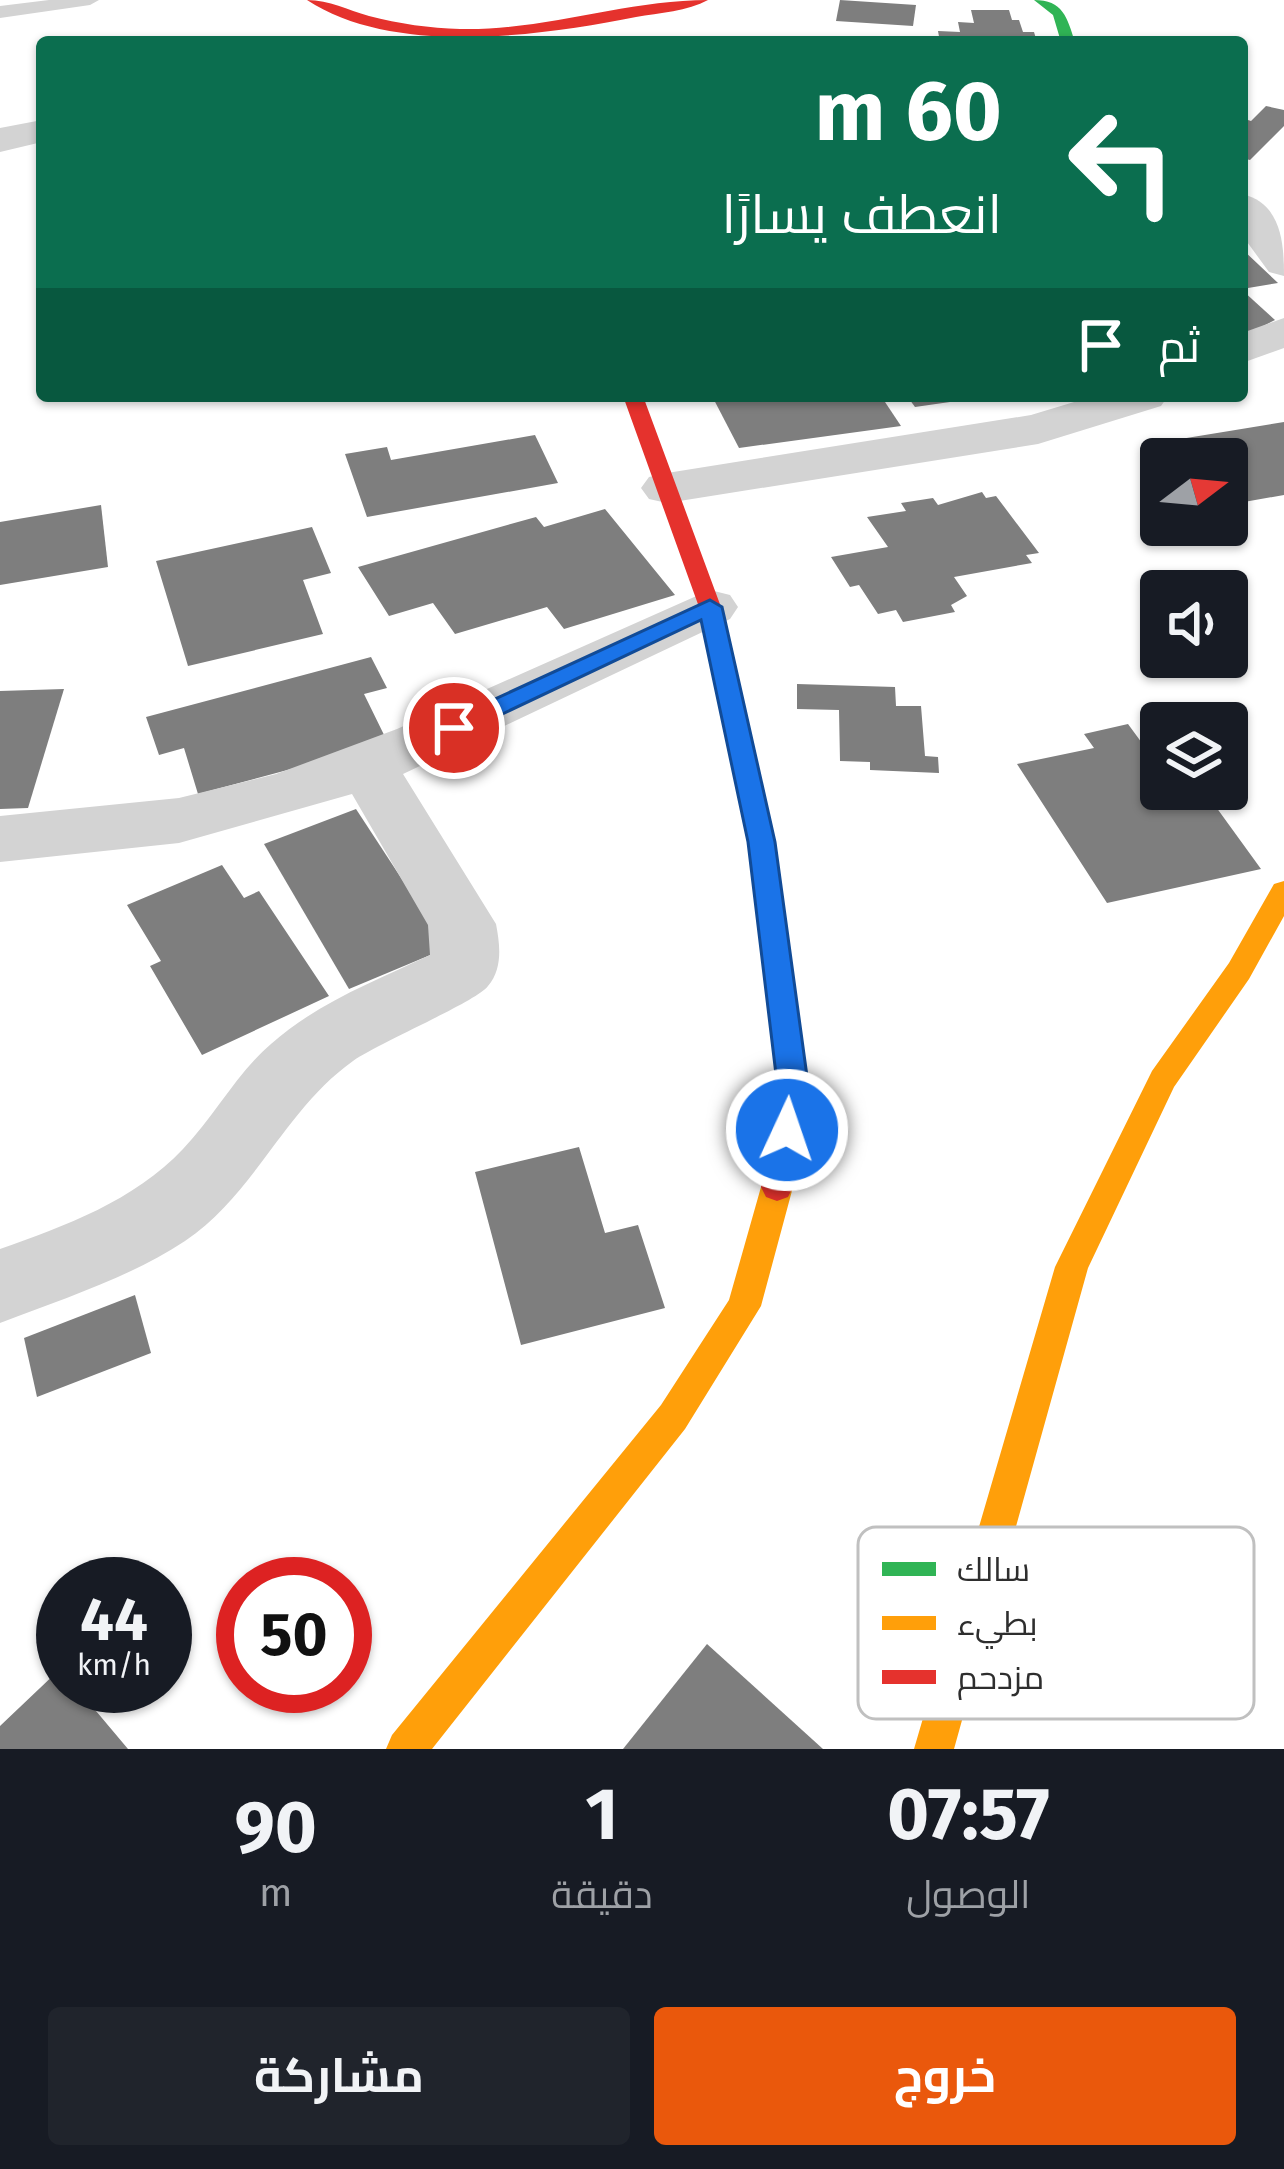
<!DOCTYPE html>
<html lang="ar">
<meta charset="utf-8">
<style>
:root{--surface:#171b24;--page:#20242c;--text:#f1f3f6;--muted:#9ea1a6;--accent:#ea580c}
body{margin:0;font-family:"Fira Sans",Cairo,sans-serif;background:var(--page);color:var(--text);direction:rtl;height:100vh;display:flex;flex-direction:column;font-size:45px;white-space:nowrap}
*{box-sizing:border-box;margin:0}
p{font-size:39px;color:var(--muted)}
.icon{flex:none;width:66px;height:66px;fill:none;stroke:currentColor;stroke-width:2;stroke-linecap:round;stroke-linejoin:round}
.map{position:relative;height:1749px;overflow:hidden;direction:ltr}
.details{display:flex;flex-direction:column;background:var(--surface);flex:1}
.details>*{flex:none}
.guide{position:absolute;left:36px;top:36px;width:1212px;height:366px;border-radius:12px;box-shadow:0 3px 9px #0004;direction:rtl;background:#0b6e4f;color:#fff;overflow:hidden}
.needle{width:78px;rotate:74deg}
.fabs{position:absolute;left:1140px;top:438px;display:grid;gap:24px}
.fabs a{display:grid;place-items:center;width:108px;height:108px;border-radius:12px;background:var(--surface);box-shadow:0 3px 9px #0004;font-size:60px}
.speed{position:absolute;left:36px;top:1557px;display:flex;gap:24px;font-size:60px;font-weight:700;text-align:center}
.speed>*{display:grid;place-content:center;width:156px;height:156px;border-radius:50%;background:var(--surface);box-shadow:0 3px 9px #0004;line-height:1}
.speed small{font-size:30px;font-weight:400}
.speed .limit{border:18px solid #d22;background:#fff;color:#111}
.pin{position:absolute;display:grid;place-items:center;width:102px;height:102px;color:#fff;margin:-51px;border:6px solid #fff;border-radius:50%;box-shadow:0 3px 12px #0007}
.me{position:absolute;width:132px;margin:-66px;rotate:3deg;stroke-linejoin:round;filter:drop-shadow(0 0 9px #0008)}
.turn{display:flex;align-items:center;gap:42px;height:252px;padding:0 48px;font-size:54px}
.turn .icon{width:156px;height:156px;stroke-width:2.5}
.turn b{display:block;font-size:84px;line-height:102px}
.then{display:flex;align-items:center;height:114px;padding:0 48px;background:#0003;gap:24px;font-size:45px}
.eta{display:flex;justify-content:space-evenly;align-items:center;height:204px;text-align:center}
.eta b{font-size:72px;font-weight:700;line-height:84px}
.action{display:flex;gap:24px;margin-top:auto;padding:24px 48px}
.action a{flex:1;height:138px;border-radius:12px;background:var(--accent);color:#fff;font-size:48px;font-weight:700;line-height:138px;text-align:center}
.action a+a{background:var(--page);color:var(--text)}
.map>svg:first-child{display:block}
.building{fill:#7e7e7e}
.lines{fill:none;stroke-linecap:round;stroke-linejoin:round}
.lane{fill:#d3d3d3;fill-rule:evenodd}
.street{fill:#d3d3d3;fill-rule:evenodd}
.fast{fill:#30b455;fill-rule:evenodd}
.slow{fill:#ff9f0a;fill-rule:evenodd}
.jam{fill:#e5322d;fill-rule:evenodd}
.route{fill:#1a73e8;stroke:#114b97;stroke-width:3}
.key{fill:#fff;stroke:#c0c0c0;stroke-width:3}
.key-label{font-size:33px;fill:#2e2e2e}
</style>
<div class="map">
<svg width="1284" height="1749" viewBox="0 0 1284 1749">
<rect width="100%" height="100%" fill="#fff"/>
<!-- building -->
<g class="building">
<path d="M840,0L916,5L913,26L836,21Z"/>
<path d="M971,10H1009L1012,20H1019L1023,32H1034L1037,42H940L938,31L960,32L958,22L974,23Z"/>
<path d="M1266,106L1284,110V126L1250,160L1242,158V118L1251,121Z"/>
<path d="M1242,249L1278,283L1242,289Z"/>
<path d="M1242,290L1275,320L1242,337Z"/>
<path d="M712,396H881L901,426L739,448Z"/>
<path d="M907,396H971V399L915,407Z"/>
<path d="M1284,422V495L1227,505V459H1170L1156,443Z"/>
<path d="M535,435L558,483L367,517L345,454L387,447L391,460Z"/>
<path d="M982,492L986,498L996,496L1039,553L1026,555L1032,563L954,577L967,596L951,605L955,612L903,622L896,610L878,614L859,585L850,587L831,557L888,547L867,517L906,511L901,503L933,498L938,505Z"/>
<path d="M101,505L108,567L0,585V522Z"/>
<path d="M605,509L675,595L564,629L547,607L455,634L433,603L389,616L358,567L536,517L544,527Z"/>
<path d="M312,527L331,573L303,580L323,634L188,666L156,561Z"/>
<path d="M371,657L387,688L364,694L388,743L198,794L184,748L159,755L146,717Z"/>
<path d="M797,684L895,687L896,706H921L925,756L938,757L939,773L870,770V762L840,761L839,710L797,709Z"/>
<path d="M64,689L28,808L0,809V691Z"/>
<path d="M1128,724L1161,769V789H1203L1261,869L1107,903L1017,764L1094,748L1084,734Z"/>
<path d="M356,809L447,948L349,989L264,844Z"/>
<path d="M222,865L244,898L259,891L329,996L202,1055L150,966L161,961L127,905Z"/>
<path d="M579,1147L605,1233L638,1225L665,1308L521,1345L475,1172Z"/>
<path d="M135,1295L151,1353L37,1397L24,1338Z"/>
<path d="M707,1644L823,1749H623Z"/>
<path d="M60,1669L63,1686H75L128,1749H0V1726Z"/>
</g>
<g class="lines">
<!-- lane -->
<path class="lane" d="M49,0H99L90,5L0,18V6Z"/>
<!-- street -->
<g class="street">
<path d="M42,120V142L0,152V128Z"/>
<path d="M1242,194C1281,203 1284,242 1284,276L1269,272L1242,235Z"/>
<path d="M1284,318V348L1242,363V333Z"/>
<path d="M1094,396H1168L1161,406L1038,444L667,503L649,499L641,488L649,477L667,473L1031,415Z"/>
<path d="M710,590L730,595L738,607L730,619L403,774L496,924C500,945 503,968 488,986C476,1002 380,1042 353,1061C284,1110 255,1194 185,1241C129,1278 62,1299 0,1323V1249C65,1226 134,1201 183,1149C215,1116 236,1074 271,1044C317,1003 375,981 430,955L428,925L352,794L179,843L0,862V816L179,798L276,774L397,729Z"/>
</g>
<!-- fast -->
<path class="fast" d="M1034,0C1063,0 1067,17 1075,42H1061L1053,15Z"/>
<!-- slow -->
<g class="slow">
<path d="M1284,881V916L1249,979L1174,1087L1088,1268L954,1749H914L1055,1267L1152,1071L1229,963L1274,884Z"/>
<path d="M777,1173L788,1177L793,1187L761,1306L685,1429L432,1749H386L392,1735L661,1405L729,1300L761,1187L766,1177Z"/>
</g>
<!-- jam -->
<g class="jam">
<path d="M307,0C330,0 347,10 369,16C399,24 430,28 460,29C545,31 625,0 708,0C688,11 659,13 636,17C540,36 394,57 307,0Z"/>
<path d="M623,396H643L721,607L775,842L808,1091L793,1187L788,1197L777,1201L766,1197L761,1187L778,1091L749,842L699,607Z"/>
</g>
</g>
<!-- route -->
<path class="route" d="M710,600L722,607L775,842L809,1091L798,1139L787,1143L776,1139L771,1130L778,1091L748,842L701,620L462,733L454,736L441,728L445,722Z"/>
<!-- legend -->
<rect x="858" y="1527" width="396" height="192" rx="18" class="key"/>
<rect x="882" y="1562" width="54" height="14" fill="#30b455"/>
<rect x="882" y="1616" width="54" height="14" fill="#ff9f0a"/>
<rect x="882" y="1670" width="54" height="14" fill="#e5322d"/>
<g class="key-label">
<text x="957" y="1581">سالك</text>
<text x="957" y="1635">بطيء</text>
<text x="957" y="1689">مزدحم</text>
</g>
</svg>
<div class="fabs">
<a><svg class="needle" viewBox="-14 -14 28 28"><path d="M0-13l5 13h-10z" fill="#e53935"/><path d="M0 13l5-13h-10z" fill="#9ea1a6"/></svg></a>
<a><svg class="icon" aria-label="sound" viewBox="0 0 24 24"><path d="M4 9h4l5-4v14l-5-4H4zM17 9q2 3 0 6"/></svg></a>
<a><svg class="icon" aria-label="layers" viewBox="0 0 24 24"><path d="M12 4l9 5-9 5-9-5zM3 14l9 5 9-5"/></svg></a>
</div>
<div class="speed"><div>44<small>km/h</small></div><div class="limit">50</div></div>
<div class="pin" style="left:454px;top:728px;background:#d93025"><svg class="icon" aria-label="arrive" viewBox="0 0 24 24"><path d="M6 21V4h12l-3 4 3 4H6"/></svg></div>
<svg class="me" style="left:787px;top:1130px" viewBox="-20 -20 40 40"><circle r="17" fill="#1a73e8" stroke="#fff" stroke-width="3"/><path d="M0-11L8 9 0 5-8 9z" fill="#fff"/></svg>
<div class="guide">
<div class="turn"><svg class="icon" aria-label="left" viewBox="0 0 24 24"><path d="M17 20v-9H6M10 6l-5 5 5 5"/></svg><div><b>60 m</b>انعطف يسارًا</div></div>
<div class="then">ثم<svg class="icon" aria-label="arrive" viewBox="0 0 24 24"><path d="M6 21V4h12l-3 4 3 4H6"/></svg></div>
</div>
</div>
<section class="details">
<div class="eta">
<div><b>07:57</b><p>الوصول</p></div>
<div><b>1</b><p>دقيقة</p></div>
<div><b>90</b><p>m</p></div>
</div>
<div class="action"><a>خروج</a><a>مشاركة</a></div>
</section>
